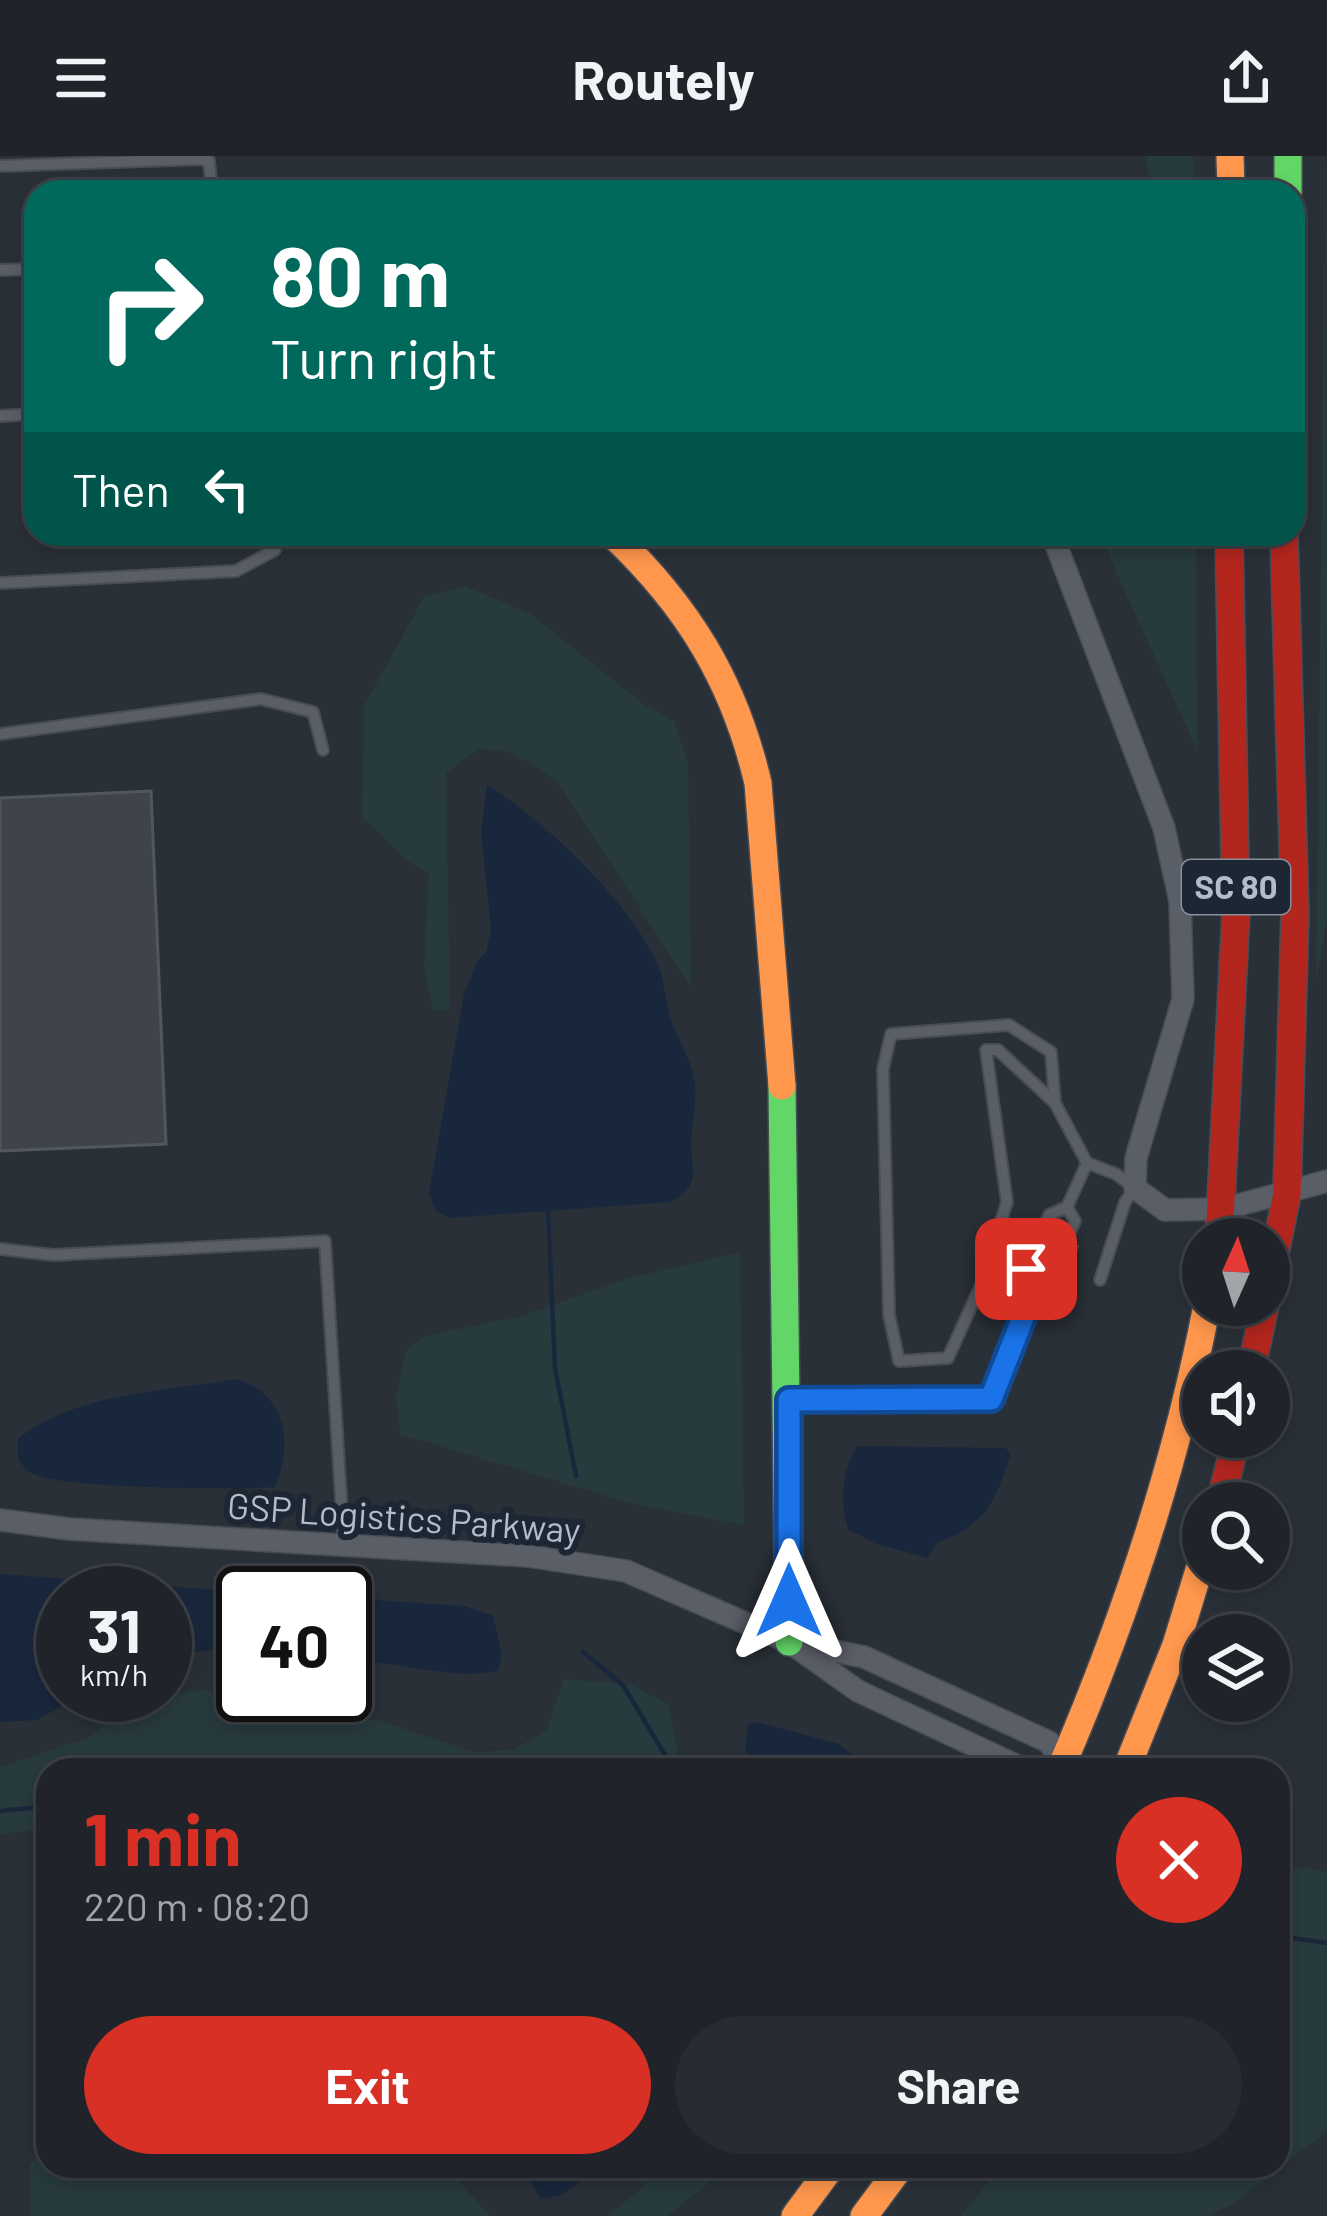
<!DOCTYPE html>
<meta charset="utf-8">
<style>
:root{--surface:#20242a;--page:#282c32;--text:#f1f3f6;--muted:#a2a4a8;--line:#3d4147;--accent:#d93025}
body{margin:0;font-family:Barlow,sans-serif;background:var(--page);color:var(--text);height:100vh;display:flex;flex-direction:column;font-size:45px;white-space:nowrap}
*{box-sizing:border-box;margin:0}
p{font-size:39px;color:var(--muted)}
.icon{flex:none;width:66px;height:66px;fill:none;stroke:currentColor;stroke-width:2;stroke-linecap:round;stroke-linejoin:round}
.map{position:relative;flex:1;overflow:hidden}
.panel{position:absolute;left:36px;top:1602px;width:1254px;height:420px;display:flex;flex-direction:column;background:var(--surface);border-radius:36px;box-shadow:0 6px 18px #0003,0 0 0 3px var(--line)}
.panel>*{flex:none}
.banner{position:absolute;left:24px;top:24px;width:1281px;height:366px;border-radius:36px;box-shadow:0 6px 18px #0003,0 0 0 3px var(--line);background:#00695c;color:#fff;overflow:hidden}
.needle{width:78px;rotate:3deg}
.tools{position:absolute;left:1182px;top:1062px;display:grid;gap:24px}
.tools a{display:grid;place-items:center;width:108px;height:108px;border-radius:50%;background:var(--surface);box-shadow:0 6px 18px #0003,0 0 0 3px var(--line);font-size:60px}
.speed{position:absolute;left:36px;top:1410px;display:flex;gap:24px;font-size:60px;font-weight:700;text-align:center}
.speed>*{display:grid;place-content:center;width:156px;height:156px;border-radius:50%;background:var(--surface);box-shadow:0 6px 18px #0003,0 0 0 3px var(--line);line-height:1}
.speed small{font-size:30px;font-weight:400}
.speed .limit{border:6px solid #111;border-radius:18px;background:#fff;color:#111}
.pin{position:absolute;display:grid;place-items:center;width:102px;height:102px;color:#fff;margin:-51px;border-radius:24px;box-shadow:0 6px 18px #0006}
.me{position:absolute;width:132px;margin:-66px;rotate:0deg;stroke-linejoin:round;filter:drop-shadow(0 0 9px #0008)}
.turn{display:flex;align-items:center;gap:42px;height:252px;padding:0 48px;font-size:54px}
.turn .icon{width:156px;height:156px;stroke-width:2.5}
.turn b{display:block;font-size:84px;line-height:102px}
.then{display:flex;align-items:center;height:114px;padding:0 48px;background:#0003;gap:24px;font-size:45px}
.round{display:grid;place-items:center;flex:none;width:126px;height:126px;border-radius:63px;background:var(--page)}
.summary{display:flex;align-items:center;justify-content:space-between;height:204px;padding:0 48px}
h1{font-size:72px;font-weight:700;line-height:90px;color:var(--accent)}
.cta{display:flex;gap:24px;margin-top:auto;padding:24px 48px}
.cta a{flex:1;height:138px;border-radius:72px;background:var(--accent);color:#fff;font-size:48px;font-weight:700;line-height:138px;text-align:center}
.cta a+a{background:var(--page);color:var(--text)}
header{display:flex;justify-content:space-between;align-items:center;height:156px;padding:0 48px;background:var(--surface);font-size:54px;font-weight:700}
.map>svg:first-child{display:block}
.green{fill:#273a3e}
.water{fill:#19273c}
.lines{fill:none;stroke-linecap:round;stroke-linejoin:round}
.stream{stroke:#19273c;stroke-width:4.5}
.building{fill:#3f444c;stroke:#52575f;stroke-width:3}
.lane-casing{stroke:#484c55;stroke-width:14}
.street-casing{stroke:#484c55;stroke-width:24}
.fast-casing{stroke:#484c55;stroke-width:30}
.slow-casing{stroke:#484c55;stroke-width:30}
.jam-casing{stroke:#484c55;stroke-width:30}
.lane{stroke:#5a5e66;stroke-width:10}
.street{stroke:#5a5e66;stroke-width:21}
.fast{stroke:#63d668;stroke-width:27}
.slow{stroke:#ff974d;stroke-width:27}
.jam{stroke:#b3261e;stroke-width:27}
.route-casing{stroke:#114b97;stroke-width:30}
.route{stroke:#1a73e8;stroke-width:21}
.labels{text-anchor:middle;stroke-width:12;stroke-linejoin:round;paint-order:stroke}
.shield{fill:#1d2633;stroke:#878f9c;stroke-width:3}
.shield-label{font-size:33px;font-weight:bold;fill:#b4bcc9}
.street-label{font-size:36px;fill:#b4bcc9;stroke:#1d2633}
</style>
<header><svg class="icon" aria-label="menu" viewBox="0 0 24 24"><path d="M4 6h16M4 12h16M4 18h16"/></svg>Routely<svg class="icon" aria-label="share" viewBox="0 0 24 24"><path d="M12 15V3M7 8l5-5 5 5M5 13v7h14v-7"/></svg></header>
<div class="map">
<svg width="1327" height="2060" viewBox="0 0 1327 2060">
<rect width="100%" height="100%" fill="#2a3038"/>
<!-- green -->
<g class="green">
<path d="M1146,0H1193L1194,36H1151Z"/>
<path d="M1326,0L1327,764L1316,827Z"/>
<path d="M1099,378H1196L1197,594Z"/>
<path d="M464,430L529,457L643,548L674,565L688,607L691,831L558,626L511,596L479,593L446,617L450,854L433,855L424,811L429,717L407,705L362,661L364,550L424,441Z"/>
<path d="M740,1096L744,1369L630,1347L400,1278L396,1240L406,1195L424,1180L518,1161L630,1122Z"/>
<path d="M564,1523L630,1528L669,1549L681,1614H48V1673L0,1678V1611L85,1583L152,1540L205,1534L269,1553L379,1564L472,1596L514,1594L547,1573Z"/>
<path d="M1278,1707L1327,1716V1975L1231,2049L1207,2060H961L1001,2010H1278Z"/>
<path d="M48,1998V2010H445L490,2060H30V2007Z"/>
<path d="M669,2010H729L668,2060H608Z"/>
</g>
<!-- water -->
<g class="water">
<path d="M487,629C544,664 629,745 657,807C666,826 665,850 673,869C681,889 693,908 695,929C697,947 692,967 691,985C691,1012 702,1030 671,1046L449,1062L435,1054L429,1037L464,838L478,804L486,796L491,774L481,676Z"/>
<path d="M236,1223C286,1237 294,1288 275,1331C238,1334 57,1333 31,1317C26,1314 22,1308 18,1304V1283C73,1237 168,1235 236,1223Z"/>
<path d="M857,1290L1006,1292L1010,1299C996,1347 983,1371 936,1387L928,1402L876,1388L848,1373C839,1345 842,1314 857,1290Z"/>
<path d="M0,1418L260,1437H243V1498L231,1493L165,1498V1437H63V1539H79L38,1564L0,1566Z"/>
<path d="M345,1442L465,1450L493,1460L502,1499L498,1515C447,1525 397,1503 345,1506Z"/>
<path d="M756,1566L839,1588L854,1600L856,1614C818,1614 775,1622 745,1595L748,1569Z"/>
<path d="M521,2010H602L561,2039L541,2043Z"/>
</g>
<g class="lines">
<!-- stream -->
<g class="stream">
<path d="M548,1054L555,1212L576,1320"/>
<path d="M583,1496L623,1529L674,1614"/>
<path d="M0,1655L48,1650"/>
<path d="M1278,1780L1327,1787"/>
</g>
</g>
<!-- building -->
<g class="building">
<path d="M151,635L166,988L0,995V642Z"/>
<path d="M1023,1069L1033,1073L1039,1085L1057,1082L1063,1095L1077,1091L1063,1127L1053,1114L1042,1119L1035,1117L1030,1104L1017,1109L1009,1106Z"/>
</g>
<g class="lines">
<defs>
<g id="lane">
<path d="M0,10L200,3L209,5L212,36"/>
<path d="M0,114L36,113"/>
<path d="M0,260L36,258"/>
<path d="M0,427L236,415L275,394L279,378"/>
<path d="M0,578L261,543L313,556L323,594"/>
<path d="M1087,1007L1116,1018L1135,1032L1125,1046L1100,1124"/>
<path d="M1042,1076L1049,1059L1067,1051L1087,1007L1055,947L1051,896L1009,869L891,878L883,913L889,1159L899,1205L948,1202L981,1129L1007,1046L986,894H998L1055,947"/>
<path d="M1066,1086L1075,1065L1067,1051"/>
<path d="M0,1093L53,1099L325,1085L344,1390"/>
<path d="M1026,1113L1020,1130L1028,1149"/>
<path d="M792,1244L991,1243L1028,1149L1046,1136L1051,1123"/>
</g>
<g id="street">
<path d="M1052,378L1164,672L1180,745L1183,843L1136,1002L1135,1032L1165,1054L1224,1053L1327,1025"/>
<path d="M0,1364L69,1373L528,1400L626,1415L789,1486L858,1535L1026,1614"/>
<path d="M801,1488L864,1501L1049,1586L1065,1613"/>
</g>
<g id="fast">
<path d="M1288,0V36"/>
<path d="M782,930L789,1486"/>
</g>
<g id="slow">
<path d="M1230,0L1231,36"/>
<path d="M612,378C688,450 734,525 758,627L782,930"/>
<path d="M1060,1614C1125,1463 1176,1310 1207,1149"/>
<path d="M1126,1614L1176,1489L1203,1401"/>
<path d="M795,2060L832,2010"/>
<path d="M864,2060L901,2010"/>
</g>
<g id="jam">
<path d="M1219,1083L1236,757L1229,378"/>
<path d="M1269,1127L1287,1038L1295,757L1284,378"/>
<path d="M1251,1215L1265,1149"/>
<path d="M1220,1347L1237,1281"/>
</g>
</defs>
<!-- lane casing -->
<use href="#lane" class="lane-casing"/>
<!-- street casing -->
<use href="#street" class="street-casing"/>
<!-- fast casing -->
<use href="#fast" class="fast-casing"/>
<!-- slow casing -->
<use href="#slow" class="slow-casing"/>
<!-- jam casing -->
<use href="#jam" class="jam-casing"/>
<!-- lane -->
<use href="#lane" class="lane"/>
<!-- street -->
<use href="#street" class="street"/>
<!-- fast -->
<use href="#fast" class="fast"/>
<!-- slow -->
<use href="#slow" class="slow"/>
<!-- jam -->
<use href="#jam" class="jam"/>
</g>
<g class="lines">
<defs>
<path id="route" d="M789,1445V1244L991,1243L1028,1149L1019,1130L1026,1113"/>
</defs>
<!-- route casing -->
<use href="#route" class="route-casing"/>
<!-- route -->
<use href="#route" class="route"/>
</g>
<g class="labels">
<!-- shield labels -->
<rect class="shield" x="1182" y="704" width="108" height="54" rx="9"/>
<g class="shield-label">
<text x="1236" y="743">SC 80</text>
</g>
<!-- street labels -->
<g class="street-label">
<text transform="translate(404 1362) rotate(4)" y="13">GSP Logistics Parkway</text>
</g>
</g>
</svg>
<div class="tools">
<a><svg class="needle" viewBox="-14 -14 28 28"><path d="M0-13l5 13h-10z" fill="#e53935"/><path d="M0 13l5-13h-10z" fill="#a2a4a8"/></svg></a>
<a><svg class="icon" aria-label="sound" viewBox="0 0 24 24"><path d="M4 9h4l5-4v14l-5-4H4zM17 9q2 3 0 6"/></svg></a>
<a><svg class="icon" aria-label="search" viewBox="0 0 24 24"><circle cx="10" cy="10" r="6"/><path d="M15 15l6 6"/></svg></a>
<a><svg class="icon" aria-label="layers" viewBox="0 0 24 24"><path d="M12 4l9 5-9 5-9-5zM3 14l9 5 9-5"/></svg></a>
</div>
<div class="speed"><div>31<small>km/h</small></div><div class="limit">40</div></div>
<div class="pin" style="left:1026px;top:1113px;background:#d93025"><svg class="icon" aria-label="arrive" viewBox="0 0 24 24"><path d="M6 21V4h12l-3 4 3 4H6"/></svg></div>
<svg class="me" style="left:789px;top:1445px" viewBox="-20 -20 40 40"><path d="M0-17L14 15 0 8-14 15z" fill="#1a73e8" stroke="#fff" stroke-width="4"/></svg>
<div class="banner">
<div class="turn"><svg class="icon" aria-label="right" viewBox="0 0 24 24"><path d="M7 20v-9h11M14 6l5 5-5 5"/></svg><div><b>80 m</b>Turn right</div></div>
<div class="then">Then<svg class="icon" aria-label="left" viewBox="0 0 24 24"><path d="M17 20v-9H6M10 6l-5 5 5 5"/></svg></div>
</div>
<section class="panel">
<div class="summary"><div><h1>1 min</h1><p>220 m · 08:20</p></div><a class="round" style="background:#d93025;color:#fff"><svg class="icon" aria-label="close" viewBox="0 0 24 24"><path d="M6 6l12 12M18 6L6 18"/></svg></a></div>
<div class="cta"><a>Exit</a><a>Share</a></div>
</section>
</div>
